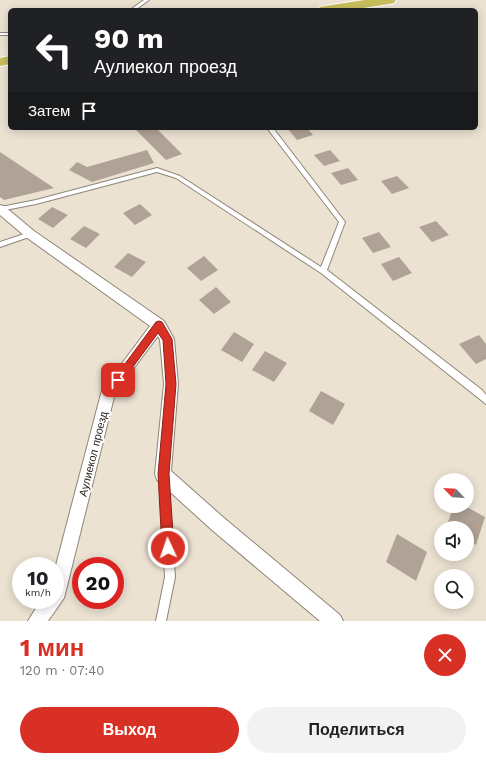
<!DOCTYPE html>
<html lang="ru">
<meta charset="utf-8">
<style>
:root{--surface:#fff;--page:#f2f2f2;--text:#202124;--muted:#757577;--accent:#d93025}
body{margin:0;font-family:"Work Sans",sans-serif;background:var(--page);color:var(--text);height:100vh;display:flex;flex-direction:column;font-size:15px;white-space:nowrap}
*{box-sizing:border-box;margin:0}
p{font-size:13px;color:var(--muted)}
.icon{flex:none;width:22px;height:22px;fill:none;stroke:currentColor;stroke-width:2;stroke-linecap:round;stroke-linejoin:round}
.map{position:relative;height:621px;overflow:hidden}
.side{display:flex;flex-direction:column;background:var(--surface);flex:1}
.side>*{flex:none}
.guide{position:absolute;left:8px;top:8px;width:470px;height:122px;border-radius:6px;box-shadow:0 2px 10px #0003;background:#202124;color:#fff;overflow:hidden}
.needle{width:26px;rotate:295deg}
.tools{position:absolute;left:434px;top:473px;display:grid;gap:8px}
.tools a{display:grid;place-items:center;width:40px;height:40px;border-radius:50%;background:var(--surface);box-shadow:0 2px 10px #0003;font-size:20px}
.speed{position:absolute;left:12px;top:557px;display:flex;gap:8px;font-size:20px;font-weight:700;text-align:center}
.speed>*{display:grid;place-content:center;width:52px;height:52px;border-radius:50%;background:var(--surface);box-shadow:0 2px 10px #0003;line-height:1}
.speed small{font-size:10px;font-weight:400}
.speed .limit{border:6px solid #d22;background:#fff;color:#111}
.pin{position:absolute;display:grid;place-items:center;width:34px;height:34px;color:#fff;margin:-17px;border-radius:8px;box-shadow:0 2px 6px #0006}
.me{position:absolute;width:44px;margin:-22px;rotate:357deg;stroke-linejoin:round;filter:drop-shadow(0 0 3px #0008)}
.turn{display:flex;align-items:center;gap:14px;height:84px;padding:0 20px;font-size:18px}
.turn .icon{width:52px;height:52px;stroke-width:2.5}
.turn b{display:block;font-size:28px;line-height:34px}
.then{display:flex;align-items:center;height:38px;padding:0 20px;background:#0003;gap:8px;font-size:15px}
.round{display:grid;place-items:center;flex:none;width:42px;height:42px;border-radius:21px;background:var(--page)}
.headline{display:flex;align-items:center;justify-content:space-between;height:68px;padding:0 20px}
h1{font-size:24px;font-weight:700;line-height:30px;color:var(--accent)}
.action{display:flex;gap:8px;margin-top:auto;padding:8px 20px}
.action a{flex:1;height:46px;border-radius:24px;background:var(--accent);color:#fff;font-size:16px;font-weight:700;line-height:46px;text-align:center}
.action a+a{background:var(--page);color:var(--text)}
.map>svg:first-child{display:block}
.building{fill:#b1a297}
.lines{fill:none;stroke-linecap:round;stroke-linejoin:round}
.service-casing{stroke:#8e8577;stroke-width:2}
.minor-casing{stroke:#8e8577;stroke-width:2}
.trunk-casing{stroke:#fff;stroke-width:2}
.service{fill:#fff;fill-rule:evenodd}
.minor{fill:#fff;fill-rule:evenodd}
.trunk{fill:#c8be5c;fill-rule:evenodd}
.route{fill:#d93025;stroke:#8d1f18}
.labels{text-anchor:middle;stroke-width:4;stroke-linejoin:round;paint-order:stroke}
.street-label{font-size:11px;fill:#29251f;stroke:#fff}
</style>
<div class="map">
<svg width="486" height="621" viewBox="0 0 486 621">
<rect width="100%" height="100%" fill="#ebe2d2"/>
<!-- building -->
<g class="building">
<path d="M134,128H156L182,154L166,160Z"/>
<path d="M292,128H307L313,135L297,140L288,129Z"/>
<path d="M147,150L154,163L92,182L69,170L77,162L87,167Z"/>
<path d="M330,150L340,161L324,166L314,155Z"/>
<path d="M0,152L54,188L4,200L0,197Z"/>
<path d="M348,168L358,180L341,185L331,173Z"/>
<path d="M397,176L409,188L392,194L381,181Z"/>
<path d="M140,204L152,215L135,225L123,213Z"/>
<path d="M52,207L68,215L53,228L38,219Z"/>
<path d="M436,221L449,235L432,242L419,227Z"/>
<path d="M84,226L100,234L86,248L70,239Z"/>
<path d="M379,232L391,247L373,253L362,238Z"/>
<path d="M128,253L146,262L132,277L114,267Z"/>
<path d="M204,256L218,270L201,281L187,268Z"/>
<path d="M399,257L412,273L393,281L381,264Z"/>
<path d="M216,287L231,302L214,314L199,300Z"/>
<path d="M234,332L254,344L242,362L221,350Z"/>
<path d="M479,335L486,344V359L476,364L459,344Z"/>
<path d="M265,351L287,363L274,382L252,370Z"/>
<path d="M321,391L345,404L333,425L309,411Z"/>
<path d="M454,506H465L485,517L476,545L467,539V528L446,527Z"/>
<path d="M397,534L427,552L416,581L386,562Z"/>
</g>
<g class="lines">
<defs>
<g id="service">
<path d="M144,0H149L135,10H130Z"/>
<rect x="0" y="33" width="10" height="2"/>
<path d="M267,128H273L345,222L327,270L482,390L486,395V404L321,273L176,178L157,172L36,204L0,211V207H1L36,200L157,168L180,176L321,267L339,222Z"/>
<path d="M30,232L33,234L32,236L0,247V242Z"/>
<path d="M164,474L167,475L168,478L175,577L166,621H156L165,577L160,478L161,475Z"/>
</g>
<path id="minor" d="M0,205L4,206L34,231L164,321L174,339L178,384L171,471L224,518L340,615L343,621H320L212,530L157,480L155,474L164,384L160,340L158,336L115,393L64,598L48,621H28L41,600H55V569L102,390L150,326L26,237L0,215Z"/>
<g id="trunk">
<path d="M364,0H396L394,3L389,4L350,10H318L320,7L325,6Z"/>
<path d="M10,56V64L0,66V58Z"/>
</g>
</defs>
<!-- service casing -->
<use href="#service" class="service-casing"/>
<!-- minor casing -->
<use href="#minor" class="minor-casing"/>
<!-- trunk casing -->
<use href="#trunk" class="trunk-casing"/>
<!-- service -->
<use href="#service" class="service"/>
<!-- minor -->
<use href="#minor" class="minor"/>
<!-- trunk -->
<use href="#trunk" class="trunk"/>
</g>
<!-- route -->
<path class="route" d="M159,321L162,322L172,339L176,384L169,474L174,548L172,552L168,554L164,552L162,548L158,474L166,384L163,340L158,333L121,383L118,384L114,383L113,380L156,322Z"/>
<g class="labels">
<!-- street labels -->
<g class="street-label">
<text transform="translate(93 454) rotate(-76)" y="4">Аулиекол проезд</text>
</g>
</g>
</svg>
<div class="tools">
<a><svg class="needle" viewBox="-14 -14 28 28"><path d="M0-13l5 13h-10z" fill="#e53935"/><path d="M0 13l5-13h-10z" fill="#757577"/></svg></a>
<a><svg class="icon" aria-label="sound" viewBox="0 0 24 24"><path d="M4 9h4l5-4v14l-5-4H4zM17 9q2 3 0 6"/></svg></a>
<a><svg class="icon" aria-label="search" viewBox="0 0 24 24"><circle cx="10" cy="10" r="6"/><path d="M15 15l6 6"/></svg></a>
</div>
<div class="speed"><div>10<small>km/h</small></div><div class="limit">20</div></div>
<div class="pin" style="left:118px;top:380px;background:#d93025"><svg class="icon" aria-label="arrive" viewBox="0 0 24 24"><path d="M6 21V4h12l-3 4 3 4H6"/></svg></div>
<svg class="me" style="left:168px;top:548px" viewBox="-20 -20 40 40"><circle r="17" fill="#d93025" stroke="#fff" stroke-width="3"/><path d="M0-11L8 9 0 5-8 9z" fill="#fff"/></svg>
<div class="guide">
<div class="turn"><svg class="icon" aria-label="left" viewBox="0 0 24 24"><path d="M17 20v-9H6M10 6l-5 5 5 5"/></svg><div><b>90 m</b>Аулиекол проезд</div></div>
<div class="then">Затем<svg class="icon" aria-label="arrive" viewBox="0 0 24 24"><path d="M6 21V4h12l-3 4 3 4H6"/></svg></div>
</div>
</div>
<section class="side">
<div class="headline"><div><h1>1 мин</h1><p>120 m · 07:40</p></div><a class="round" style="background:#d93025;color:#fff"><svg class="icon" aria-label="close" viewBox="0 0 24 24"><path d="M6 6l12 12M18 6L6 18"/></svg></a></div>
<div class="action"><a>Выход</a><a>Поделиться</a></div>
</section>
